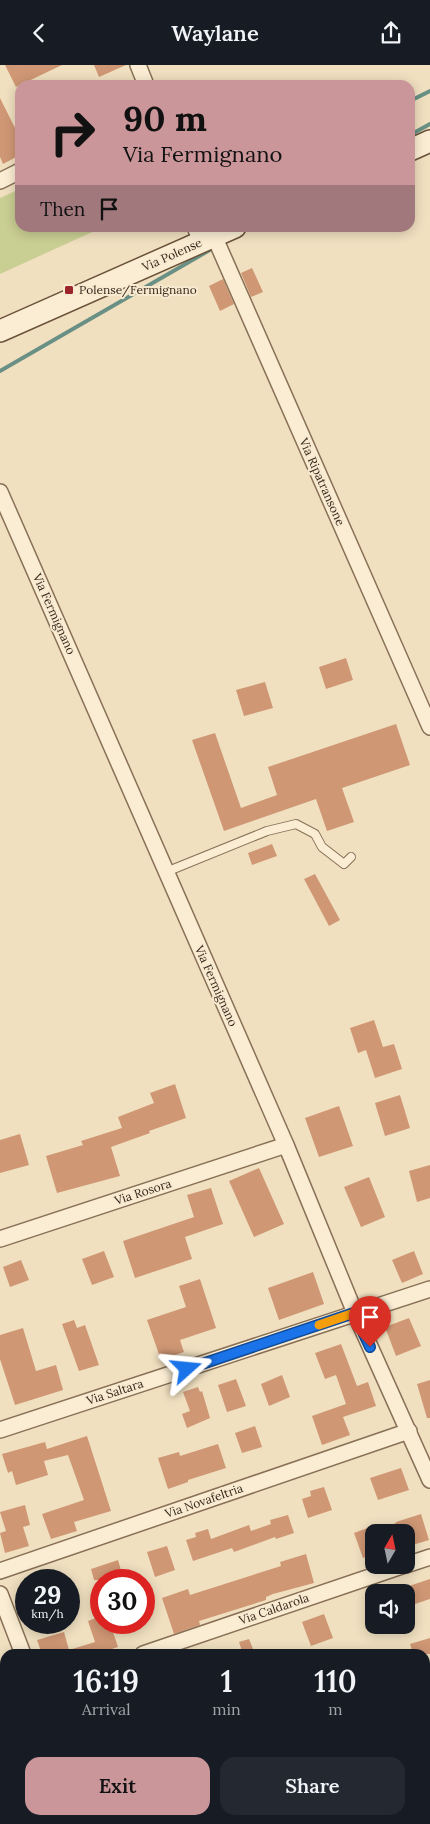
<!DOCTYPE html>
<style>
:root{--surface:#171b24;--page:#242831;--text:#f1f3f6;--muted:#9ea1a6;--accent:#ca969a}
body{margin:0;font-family:Lora,serif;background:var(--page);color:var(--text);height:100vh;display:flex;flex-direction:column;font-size:19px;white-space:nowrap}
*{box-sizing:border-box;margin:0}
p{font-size:16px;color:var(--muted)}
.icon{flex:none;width:28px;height:28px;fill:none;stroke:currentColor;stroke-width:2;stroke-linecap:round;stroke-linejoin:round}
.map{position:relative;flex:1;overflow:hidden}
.side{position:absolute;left:0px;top:1584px;width:430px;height:176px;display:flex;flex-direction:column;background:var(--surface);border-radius:15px 15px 0 0;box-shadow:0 2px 12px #0003}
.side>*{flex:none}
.top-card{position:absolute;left:15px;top:15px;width:400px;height:152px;border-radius:15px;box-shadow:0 2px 12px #0003;background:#ca969a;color:#111;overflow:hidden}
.needle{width:32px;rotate:9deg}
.buttons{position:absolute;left:365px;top:1459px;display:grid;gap:10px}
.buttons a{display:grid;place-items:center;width:50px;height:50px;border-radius:10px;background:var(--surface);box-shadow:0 2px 12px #0003;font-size:25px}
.speed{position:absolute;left:15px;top:1504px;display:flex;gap:10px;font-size:25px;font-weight:700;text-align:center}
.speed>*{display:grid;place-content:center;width:65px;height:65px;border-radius:50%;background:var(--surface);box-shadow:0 2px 12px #0003;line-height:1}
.speed small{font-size:12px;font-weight:400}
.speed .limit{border:8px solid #d22;background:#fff;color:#111}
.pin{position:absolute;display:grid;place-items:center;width:42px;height:42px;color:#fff;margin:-51px -21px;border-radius:50% 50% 50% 0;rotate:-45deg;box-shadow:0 0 5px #0007}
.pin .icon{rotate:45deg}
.me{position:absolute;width:55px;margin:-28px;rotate:72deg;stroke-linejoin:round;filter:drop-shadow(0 0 4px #0008)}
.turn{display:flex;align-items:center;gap:18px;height:105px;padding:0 25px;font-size:22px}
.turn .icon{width:65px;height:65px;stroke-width:2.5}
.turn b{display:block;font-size:35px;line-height:42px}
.then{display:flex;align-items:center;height:48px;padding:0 25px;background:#0003;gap:10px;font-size:19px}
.eta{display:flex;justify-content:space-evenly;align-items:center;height:85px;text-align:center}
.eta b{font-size:30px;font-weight:600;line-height:35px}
.button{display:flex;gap:10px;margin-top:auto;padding:10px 25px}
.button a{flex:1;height:58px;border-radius:15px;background:var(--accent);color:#111;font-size:20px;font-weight:600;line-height:58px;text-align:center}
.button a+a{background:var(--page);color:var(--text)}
header{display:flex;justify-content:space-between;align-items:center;height:65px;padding:0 25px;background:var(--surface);font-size:22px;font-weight:600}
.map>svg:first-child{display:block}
.green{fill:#c9ce93}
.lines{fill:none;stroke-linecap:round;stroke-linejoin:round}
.stream{stroke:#6a9085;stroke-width:4}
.building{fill:#cf9774}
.lane-casing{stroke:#897057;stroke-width:10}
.street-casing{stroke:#897057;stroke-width:18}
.secondary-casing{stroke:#6b513a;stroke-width:24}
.lane{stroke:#faedd3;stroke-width:8}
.street{stroke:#faedd3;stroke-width:15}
.secondary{stroke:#faedd3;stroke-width:21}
.route-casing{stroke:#114b97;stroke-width:12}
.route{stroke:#1a73e8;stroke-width:9}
.slow{stroke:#f59e0b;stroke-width:9}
.poi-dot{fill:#9b2529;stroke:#f7ead0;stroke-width:2}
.labels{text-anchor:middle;stroke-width:4;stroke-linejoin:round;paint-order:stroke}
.street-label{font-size:12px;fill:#38291c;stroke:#f7ead0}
.poi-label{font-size:12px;fill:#38291c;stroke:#f7ead0;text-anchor:start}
</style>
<header><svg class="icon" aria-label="back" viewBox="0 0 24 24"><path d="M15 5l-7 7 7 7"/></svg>Waylane<svg class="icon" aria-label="share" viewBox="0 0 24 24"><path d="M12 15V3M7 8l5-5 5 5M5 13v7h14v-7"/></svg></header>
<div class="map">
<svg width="430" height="1759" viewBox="0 0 430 1759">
<rect width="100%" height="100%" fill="#f0e0c0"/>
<!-- green -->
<path class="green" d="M20,124V162L101,163L0,209V133Z"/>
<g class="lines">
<!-- stream -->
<g class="stream">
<path d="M410,36L430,26"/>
<path d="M410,70L430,59"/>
<path d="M240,168L249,162"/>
<path d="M0,306L215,182"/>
</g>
</g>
<!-- building -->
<g class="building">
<path d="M5,0H62L16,22Z"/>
<path d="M94,0H126L99,12Z"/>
<path d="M0,33L20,73V90L3,99L0,92Z"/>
<path d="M252,203L263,227L251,232L241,208Z"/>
<path d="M223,214L234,239L220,246L209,221Z"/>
<path d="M346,593L353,615L326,624L319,602Z"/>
<path d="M265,617L273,643L244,651L236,625Z"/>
<path d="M396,659L410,700L342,723L354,757L327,766L316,734L224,766L192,675L215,668L241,743L277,730L268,702Z"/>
<path d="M272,779L277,791L252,800L248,788Z"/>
<path d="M315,809L340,855L329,861L304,814Z"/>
<path d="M374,955L383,982L394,979L402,1004L375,1013L366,985L358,988L350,963Z"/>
<path d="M175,1019L186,1053L149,1066L150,1068L111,1082L120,1111L57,1128L46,1091L83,1080L81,1076L122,1063L118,1052L154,1038L150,1028Z"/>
<path d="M400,1030L410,1063L385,1071L375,1038Z"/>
<path d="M339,1041L353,1081L319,1092L305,1053Z"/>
<path d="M20,1069L29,1100L0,1108V1075Z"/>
<path d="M430,1100V1133L417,1137L409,1106Z"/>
<path d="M259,1103L284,1159L254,1172L229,1116Z"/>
<path d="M369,1112L385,1152L361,1162L344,1122Z"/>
<path d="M211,1123L223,1159L185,1172L192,1194L135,1213L123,1176L194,1152L187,1130Z"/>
<path d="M104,1186L114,1212L92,1220L82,1194Z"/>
<path d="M414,1186L423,1209L402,1218L392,1195Z"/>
<path d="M21,1195L29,1215L10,1222L3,1202Z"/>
<path d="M313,1207L324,1239L279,1255L268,1223Z"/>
<path d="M200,1214L216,1263L180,1275L184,1287L161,1295L147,1255L186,1242L179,1221Z"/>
<path d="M409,1253L421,1281L396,1291L385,1262Z"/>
<path d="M74,1255L77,1263L85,1260L99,1300L79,1306L62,1259Z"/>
<path d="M23,1263L36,1306L56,1300L63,1325L15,1340L0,1294V1270Z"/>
<path d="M341,1279L357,1321L368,1317L376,1341L343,1352L350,1370L322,1380L312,1351L346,1339L336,1310L325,1314L315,1288Z"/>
<path d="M282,1310L290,1332L269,1341L261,1319Z"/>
<path d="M236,1314L246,1341L227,1347L218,1320Z"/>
<path d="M430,1315V1353H427L417,1319Z"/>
<path d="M198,1322L200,1327L202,1326L210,1353L187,1363L182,1349L190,1346L183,1327Z"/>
<path d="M255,1361L262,1382L242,1388L235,1368Z"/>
<path d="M87,1371L111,1446L74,1457L77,1466L51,1474L42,1449L84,1435L68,1390L44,1396L48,1410L16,1420L12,1406L8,1408L2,1389L45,1377L47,1384Z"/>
<path d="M218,1379L226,1403L188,1415V1417L168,1424L158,1393L179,1387L180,1391Z"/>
<path d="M401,1403L409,1425L378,1435L370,1413Z"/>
<path d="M324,1422L332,1445L308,1453L302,1434L311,1431L310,1426Z"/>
<path d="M25,1440L30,1460L23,1462L29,1481L5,1488L0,1468L6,1466L0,1447Z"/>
<path d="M421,1449L429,1475L406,1482V1468H375V1465L396,1458V1457Z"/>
<path d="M288,1450L294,1468L276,1474L275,1472L234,1487L232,1483L193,1496L186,1475L196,1472L195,1468L208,1464L211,1474L249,1460L251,1466L271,1459L270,1455Z"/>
<path d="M370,1462L374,1472V1490L363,1493L354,1468Z"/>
<path d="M167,1481L175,1505L155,1512L147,1487Z"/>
<path d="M306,1489L314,1518L273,1529L266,1532V1535L199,1556L200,1560L174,1569L162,1533L188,1524L190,1530L281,1501L280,1497Z"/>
<path d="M118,1495L124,1515H94L91,1504Z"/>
<path d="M430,1514V1534L406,1542V1522Z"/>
<path d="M324,1549L333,1573L311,1581L302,1557Z"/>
<path d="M101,1551V1558H110L118,1582L96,1589H42L37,1575L64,1567L69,1585L95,1577L88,1556Z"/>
<path d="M430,1573V1589H413L410,1579Z"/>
<path d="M249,1574L255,1589H243L239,1577Z"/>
</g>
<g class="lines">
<defs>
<path id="lane" d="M166,807L267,766L296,759L315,769L322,782L344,799L351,792"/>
<g id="street">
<path d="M138,0L146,20"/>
<path d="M0,116L20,106"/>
<path d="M195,162L201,177"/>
<path d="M211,164L430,662"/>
<path d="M0,427L286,1080L355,1248L430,1415"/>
<path d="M0,1174L286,1080"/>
<path d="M0,1365L430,1224"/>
<path d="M406,1500L430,1492"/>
<path d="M0,1506L409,1366"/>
<path d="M0,1529L23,1589"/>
<path d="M143,1589L405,1500"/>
<path d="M425,1631L430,1629"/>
<path d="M84,1755L85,1759"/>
</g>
<g id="secondary">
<path d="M410,85L430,76"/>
<path d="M0,266L235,162"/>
</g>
</defs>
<!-- lane casing -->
<use href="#lane" class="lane-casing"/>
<!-- street casing -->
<use href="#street" class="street-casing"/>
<!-- secondary casing -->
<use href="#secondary" class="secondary-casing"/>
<!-- lane -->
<use href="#lane" class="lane"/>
<!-- street -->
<use href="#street" class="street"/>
<!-- secondary -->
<use href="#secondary" class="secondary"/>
</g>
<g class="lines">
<defs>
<path id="route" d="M187,1304L354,1248L370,1282"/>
</defs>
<!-- route casing -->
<use href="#route" class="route-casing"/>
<!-- route -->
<use href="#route" class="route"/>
<!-- slow -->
<path class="slow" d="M319,1260L354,1248L357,1253"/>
</g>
<!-- markers -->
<rect class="poi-dot" x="64" y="220" width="10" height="10" rx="2.5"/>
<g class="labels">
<!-- street labels -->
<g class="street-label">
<text transform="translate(172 190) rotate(-24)" y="4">Via Polense</text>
<text transform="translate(322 417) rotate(66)" y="4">Via Ripatransone</text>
<text transform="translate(54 549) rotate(66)" y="4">Via Fermignano</text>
<text transform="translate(216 921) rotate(66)" y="4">Via Fermignano</text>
<text transform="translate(143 1127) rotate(-18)" y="4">Via Rosora</text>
<text transform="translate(115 1327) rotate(-18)" y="4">Via Saltara</text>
<text transform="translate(204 1436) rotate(-19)" y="4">Via Novafeltria</text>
<text transform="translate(274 1544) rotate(-19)" y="4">Via Caldarola</text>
</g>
<!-- poi labels -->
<g class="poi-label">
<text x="79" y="229">Polense/Fermignano</text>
</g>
</g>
</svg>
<div class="buttons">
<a><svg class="needle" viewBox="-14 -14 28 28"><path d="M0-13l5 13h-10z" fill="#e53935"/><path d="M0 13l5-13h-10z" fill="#9ea1a6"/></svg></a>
<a><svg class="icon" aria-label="sound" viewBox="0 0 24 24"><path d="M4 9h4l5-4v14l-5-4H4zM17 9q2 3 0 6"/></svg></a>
</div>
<div class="speed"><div>29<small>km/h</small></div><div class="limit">30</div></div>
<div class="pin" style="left:370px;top:1282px;background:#d93025"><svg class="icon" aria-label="arrive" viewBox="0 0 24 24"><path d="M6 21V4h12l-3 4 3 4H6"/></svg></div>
<svg class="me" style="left:187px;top:1304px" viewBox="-20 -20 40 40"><path d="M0-17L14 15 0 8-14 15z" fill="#1a73e8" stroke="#fff" stroke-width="4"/></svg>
<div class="top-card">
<div class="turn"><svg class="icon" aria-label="right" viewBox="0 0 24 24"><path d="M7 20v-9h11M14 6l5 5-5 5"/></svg><div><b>90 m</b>Via Fermignano</div></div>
<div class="then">Then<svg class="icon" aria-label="arrive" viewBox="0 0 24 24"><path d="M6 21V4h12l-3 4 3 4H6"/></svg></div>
</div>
<section class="side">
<div class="eta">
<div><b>16:19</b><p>Arrival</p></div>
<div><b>1</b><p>min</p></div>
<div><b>110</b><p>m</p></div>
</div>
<div class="button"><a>Exit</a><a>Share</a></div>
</section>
</div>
